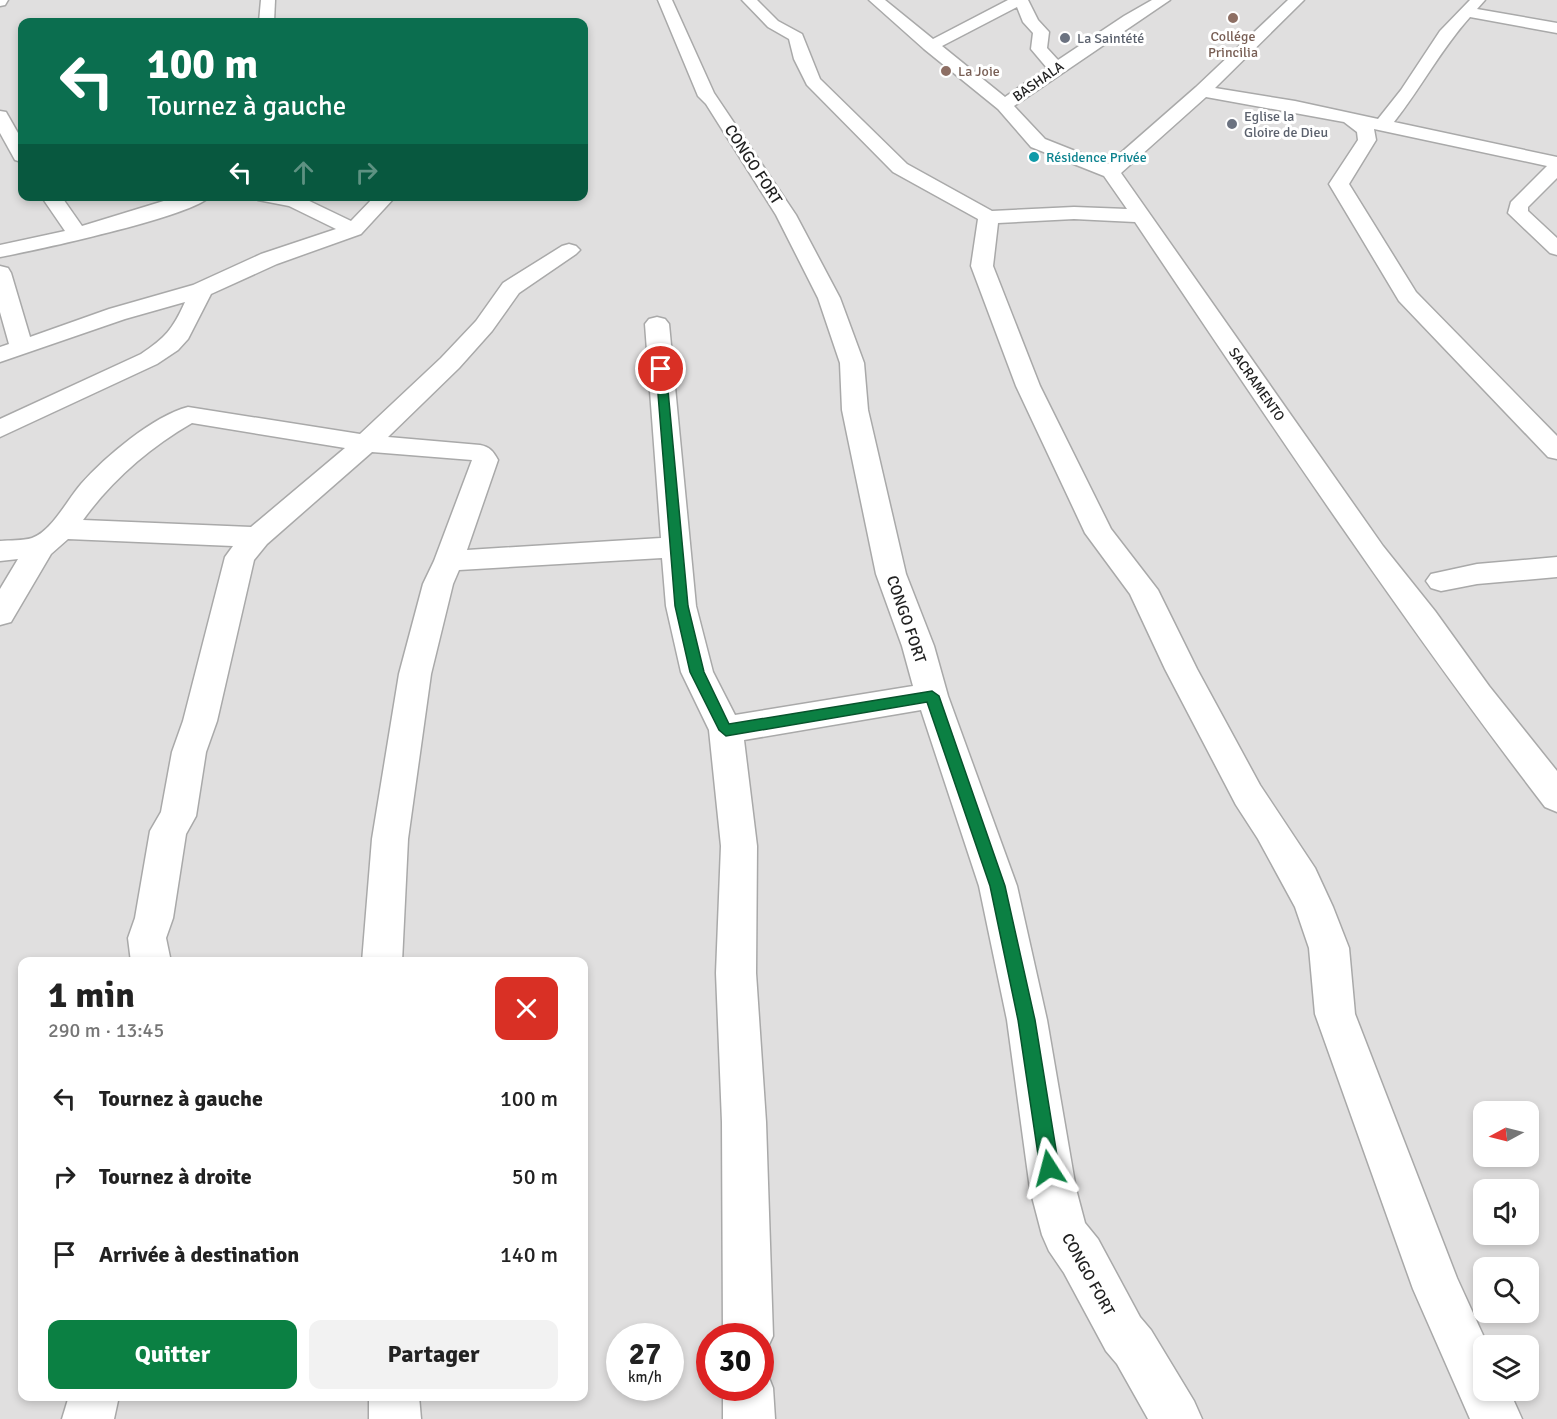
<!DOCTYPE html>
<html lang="fr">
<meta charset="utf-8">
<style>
:root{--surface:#fff;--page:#f2f2f2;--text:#222;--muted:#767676;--accent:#0b8043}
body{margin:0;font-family:Signika,sans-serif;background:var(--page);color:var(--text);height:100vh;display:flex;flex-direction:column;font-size:22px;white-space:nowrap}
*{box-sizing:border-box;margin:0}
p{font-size:20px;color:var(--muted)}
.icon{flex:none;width:33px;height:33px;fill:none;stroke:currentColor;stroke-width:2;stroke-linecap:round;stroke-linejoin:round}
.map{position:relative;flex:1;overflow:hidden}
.side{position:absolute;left:18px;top:957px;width:570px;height:444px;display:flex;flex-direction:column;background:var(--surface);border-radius:12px;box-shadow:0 3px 9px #0003}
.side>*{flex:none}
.guide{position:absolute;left:18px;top:18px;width:570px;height:183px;border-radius:12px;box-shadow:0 3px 9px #0003;background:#0b6e4f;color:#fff;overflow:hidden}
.needle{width:39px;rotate:263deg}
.controls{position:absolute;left:1473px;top:1101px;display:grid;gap:12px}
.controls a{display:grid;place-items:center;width:66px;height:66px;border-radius:12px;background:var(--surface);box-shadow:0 3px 9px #0003;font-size:30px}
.speed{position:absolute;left:606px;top:1323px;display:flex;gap:12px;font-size:30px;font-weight:700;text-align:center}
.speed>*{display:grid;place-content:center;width:78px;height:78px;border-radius:50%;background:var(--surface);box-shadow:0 3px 9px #0003;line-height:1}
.speed small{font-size:15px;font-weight:400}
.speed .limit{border:9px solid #d22;background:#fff;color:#111}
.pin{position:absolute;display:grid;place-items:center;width:51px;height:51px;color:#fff;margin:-26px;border:3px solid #fff;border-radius:50%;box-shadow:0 2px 6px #0007}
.me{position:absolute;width:66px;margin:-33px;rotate:351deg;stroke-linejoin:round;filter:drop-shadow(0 0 4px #0008)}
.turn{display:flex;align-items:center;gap:21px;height:126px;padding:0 30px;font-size:27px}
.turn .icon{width:78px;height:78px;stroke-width:2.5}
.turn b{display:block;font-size:42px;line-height:51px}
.lanes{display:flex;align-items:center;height:57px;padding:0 30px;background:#0003;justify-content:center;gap:30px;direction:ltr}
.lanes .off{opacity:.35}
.round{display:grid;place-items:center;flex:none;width:63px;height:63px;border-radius:12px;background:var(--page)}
.overview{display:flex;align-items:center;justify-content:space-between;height:102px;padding:0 30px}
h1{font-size:36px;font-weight:800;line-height:45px}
.action{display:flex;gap:12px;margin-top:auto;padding:12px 30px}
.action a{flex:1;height:69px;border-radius:12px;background:var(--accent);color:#fff;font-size:24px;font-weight:800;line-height:69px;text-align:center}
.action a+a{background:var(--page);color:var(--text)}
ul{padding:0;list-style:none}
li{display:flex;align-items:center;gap:18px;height:78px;padding:0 30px}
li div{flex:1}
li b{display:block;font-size:22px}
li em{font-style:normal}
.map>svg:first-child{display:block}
.residential{fill:#e0dfdf;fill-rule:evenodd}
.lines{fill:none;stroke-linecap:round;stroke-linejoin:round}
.minor-casing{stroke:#a9a9a9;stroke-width:3}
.minor{fill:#fff;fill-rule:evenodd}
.route{fill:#0b8043;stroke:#07532c;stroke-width:1.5}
.education-dot{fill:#8d6e63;stroke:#fff;stroke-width:2}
.worship-dot{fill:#6b7280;stroke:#fff;stroke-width:2}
.culture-dot{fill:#0f9aa8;stroke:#fff;stroke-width:2}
.labels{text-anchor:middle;stroke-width:6;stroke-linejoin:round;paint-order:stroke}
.far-education-label{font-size:14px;fill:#785e54;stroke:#fff}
.far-worship-label{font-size:14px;fill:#5b616d;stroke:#fff;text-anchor:start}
.far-street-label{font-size:14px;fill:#222;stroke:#fff}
.far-culture-label{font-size:14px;fill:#0d838f;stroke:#fff;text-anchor:start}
.street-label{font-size:16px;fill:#222;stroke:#fff}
</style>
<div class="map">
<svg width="1557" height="1419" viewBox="0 0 1557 1419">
<rect width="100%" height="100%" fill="#f2efe9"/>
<!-- residential -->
<path class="residential" d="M0,0H1557V1419H0ZM22,22H584V196H22ZM22,962H584V1396H22ZM1484,1112H1528V1156H1484ZM1484,1190H1528V1234H1484ZM1484,1268H1528V1312H1484ZM620,1336H670V1388H620ZM710,1336H760V1388H710ZM1484,1346H1528V1390H1484Z"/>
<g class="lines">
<defs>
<g id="minor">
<path d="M0,0H8L5,5L0,6Z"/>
<path d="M261,0H275L274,22H259Z"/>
<path d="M658,0H672L714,93L796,215L840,298L864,363L868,410L906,574L934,646L948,696L1017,886L1047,1020L1076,1189L1085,1223L1098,1239L1140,1317L1151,1330L1194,1401L1202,1419H1148L1117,1364L1106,1351L1064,1273L1049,1251L1042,1235L1030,1189L1007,1020L979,886L921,710L744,740L757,846L756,973L766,1122L773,1336L765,1353L760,1355V1336H723L722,1122L716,973L721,846L709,730L681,672L666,606L662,558L459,570L453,584L431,674L408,839L402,962H362L372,839L399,674L423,584L434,561L472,460L372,452L267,544L254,560L217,721L206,752L196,816L186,834L173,918L166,938L171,962H131L128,938L135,918L150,831L161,812L172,752L183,721L225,557L233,546L68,539L51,554L11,622L0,625V589L18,559L0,561V541C10,540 23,541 32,538C52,531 67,500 81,484C105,457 153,416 188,407L360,434L441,358L476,321L503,283L562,246L569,244L576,246L580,250L576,254L519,293L492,331L459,368L388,437L480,445C490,447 493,451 498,460L467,550L661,538L645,324L649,319L657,317L665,319L669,324L696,606L713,672L735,715L913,686L902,646L876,574L842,410L840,363L818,298L776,215L706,104L698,96ZM192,423L345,448L251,527L83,520C112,480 149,448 192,423Z"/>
<path d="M742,0H757L778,21L802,34L820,79L907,164L992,211L1074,207L1127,209L1104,176L1031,147L998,109L924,49L869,0H885L933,39L1008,0H1028L1038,20L1049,32L1047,48L1058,60L1124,16L1152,0H1170L1014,106L1045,139L1108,164L1196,87L1288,0H1304L1215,88L1295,101L1378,119L1401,90L1440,31L1470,0H1485L1477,9L1557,23V33L1470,17C1441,49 1421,88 1394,122L1557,157V178L1528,207V211L1557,238V255L1550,253L1508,213L1511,202L1547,166L1374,129L1376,140L1349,184L1416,292L1557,436V459L1548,457L1399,301L1329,184L1358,140L1357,132L1344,122L1206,97L1121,173L1383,546L1435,611L1489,686L1557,771V812L1545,807C1400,618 1268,420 1135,222L1074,219L998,223L993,266L1040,386L1111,529L1158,590L1197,669L1260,785L1315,868L1333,907L1349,948L1355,1014L1457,1278L1488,1346H1484V1390H1509L1522,1419H1470L1413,1289L1315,1014L1309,948L1295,907L1258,839L1236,805L1165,669L1130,594L1085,533L1016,386L971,266L978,219L893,172L807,85L794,59L789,39L768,27ZM1017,7L1023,22L1033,33L1031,49L1047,68L1005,97L942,46Z"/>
<path d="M0,111L6,112L22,140V162L15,160L0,133Z"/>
<path d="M41,196H61L82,226L180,196H210C195,216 32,251 0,257V245L65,231Z"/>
<path d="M255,196L301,197L351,221L375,196H396L361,234L277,264L211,294L188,339L178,350L157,364L0,437V419L141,354C165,338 173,329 185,302L125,319L0,362V347L9,344L0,312V266L8,268L11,273L30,337L109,309L193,285L261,254L336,229L289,206L258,200Z"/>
<path d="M1557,557V577L1477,584L1441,591L1431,588L1426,581L1431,574L1477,564Z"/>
<path d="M760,1368L766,1370L773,1388L775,1419H723V1388H760Z"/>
<path d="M69,1396H119L114,1419H62Z"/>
<path d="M369,1396H419L421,1419H369Z"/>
</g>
</defs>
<!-- minor casing -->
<use href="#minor" class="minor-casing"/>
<!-- minor -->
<use href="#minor" class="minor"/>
</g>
<!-- route -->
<path class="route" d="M661,366L666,369L688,606L704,672L729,724L932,691L939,696L1005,886L1035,1020L1059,1168L1056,1174L1049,1177L1043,1174L1040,1168L1018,1020L990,886L927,702L726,736L719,730L690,672L675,606L656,369Z"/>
<!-- markers -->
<g class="education-dot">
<circle cx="1233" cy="18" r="6"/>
<circle cx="946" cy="71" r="6"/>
</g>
<g class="worship-dot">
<circle cx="1065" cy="38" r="6"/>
<circle cx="1232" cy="124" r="6"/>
</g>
<circle class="culture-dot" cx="1034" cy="157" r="6"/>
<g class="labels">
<!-- far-education labels -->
<g class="far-education-label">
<text x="1233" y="41">Collége<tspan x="1233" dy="16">Princilia</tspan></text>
<text x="958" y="76" text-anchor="start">La Joie</text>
</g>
<!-- far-worship labels -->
<g class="far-worship-label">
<text x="1077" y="43">La Saintété</text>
<text x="1244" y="121">Eglise la<tspan x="1244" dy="16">Gloire de Dieu</tspan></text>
</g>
<!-- far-street labels -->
<g class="far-street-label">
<text transform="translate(1038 81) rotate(-35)" y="5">BASHALA</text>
<text transform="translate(1257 384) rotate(55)" y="5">SACRAMENTO</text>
</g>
<!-- far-culture labels -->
<g class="far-culture-label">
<text x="1046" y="162">Résidence Privée</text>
</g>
<!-- street labels -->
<g class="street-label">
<text transform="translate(754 164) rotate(57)" y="6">CONGO FORT</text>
<text transform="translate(907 619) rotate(71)" y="6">CONGO FORT</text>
<text transform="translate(1089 1274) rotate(61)" y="6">CONGO FORT</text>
</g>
</g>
</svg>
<div class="controls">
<a><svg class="needle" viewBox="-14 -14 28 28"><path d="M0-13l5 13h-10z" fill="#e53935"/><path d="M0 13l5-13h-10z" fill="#767676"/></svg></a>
<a><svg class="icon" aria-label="sound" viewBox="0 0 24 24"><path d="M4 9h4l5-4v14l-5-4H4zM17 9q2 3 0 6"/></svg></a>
<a><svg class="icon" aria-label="search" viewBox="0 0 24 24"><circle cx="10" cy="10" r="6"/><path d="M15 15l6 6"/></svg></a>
<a><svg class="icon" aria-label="layers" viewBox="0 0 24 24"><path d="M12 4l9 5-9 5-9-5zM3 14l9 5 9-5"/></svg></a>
</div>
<div class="speed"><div>27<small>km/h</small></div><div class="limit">30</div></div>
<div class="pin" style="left:661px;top:369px;background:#d93025"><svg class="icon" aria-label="arrive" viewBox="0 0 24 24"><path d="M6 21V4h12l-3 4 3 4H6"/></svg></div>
<svg class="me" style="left:1049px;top:1168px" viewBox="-20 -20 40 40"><path d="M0-17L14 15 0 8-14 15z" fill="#0b8043" stroke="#fff" stroke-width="4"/></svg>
<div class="guide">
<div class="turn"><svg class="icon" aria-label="left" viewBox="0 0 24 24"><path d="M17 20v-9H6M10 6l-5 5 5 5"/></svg><div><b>100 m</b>Tournez à gauche</div></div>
<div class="lanes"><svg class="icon" aria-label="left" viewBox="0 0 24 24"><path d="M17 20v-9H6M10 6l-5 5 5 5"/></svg><svg class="icon off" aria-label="ahead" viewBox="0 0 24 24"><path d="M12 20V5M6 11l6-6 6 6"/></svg><svg class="icon off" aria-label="right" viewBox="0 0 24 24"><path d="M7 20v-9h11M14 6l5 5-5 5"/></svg></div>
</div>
<section class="side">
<div class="overview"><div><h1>1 min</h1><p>290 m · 13:45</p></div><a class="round" style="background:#d93025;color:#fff"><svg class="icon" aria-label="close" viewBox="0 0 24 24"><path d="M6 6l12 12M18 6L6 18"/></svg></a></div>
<ul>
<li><svg class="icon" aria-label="left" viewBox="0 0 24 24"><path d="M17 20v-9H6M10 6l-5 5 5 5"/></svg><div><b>Tournez à gauche</b></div><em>100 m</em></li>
<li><svg class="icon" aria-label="right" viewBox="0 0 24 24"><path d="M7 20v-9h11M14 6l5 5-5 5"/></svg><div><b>Tournez à droite</b></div><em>50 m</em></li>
<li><svg class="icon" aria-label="arrive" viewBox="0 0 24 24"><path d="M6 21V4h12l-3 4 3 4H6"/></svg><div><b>Arrivée à destination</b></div><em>140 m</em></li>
</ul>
<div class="action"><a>Quitter</a><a>Partager</a></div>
</section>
</div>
